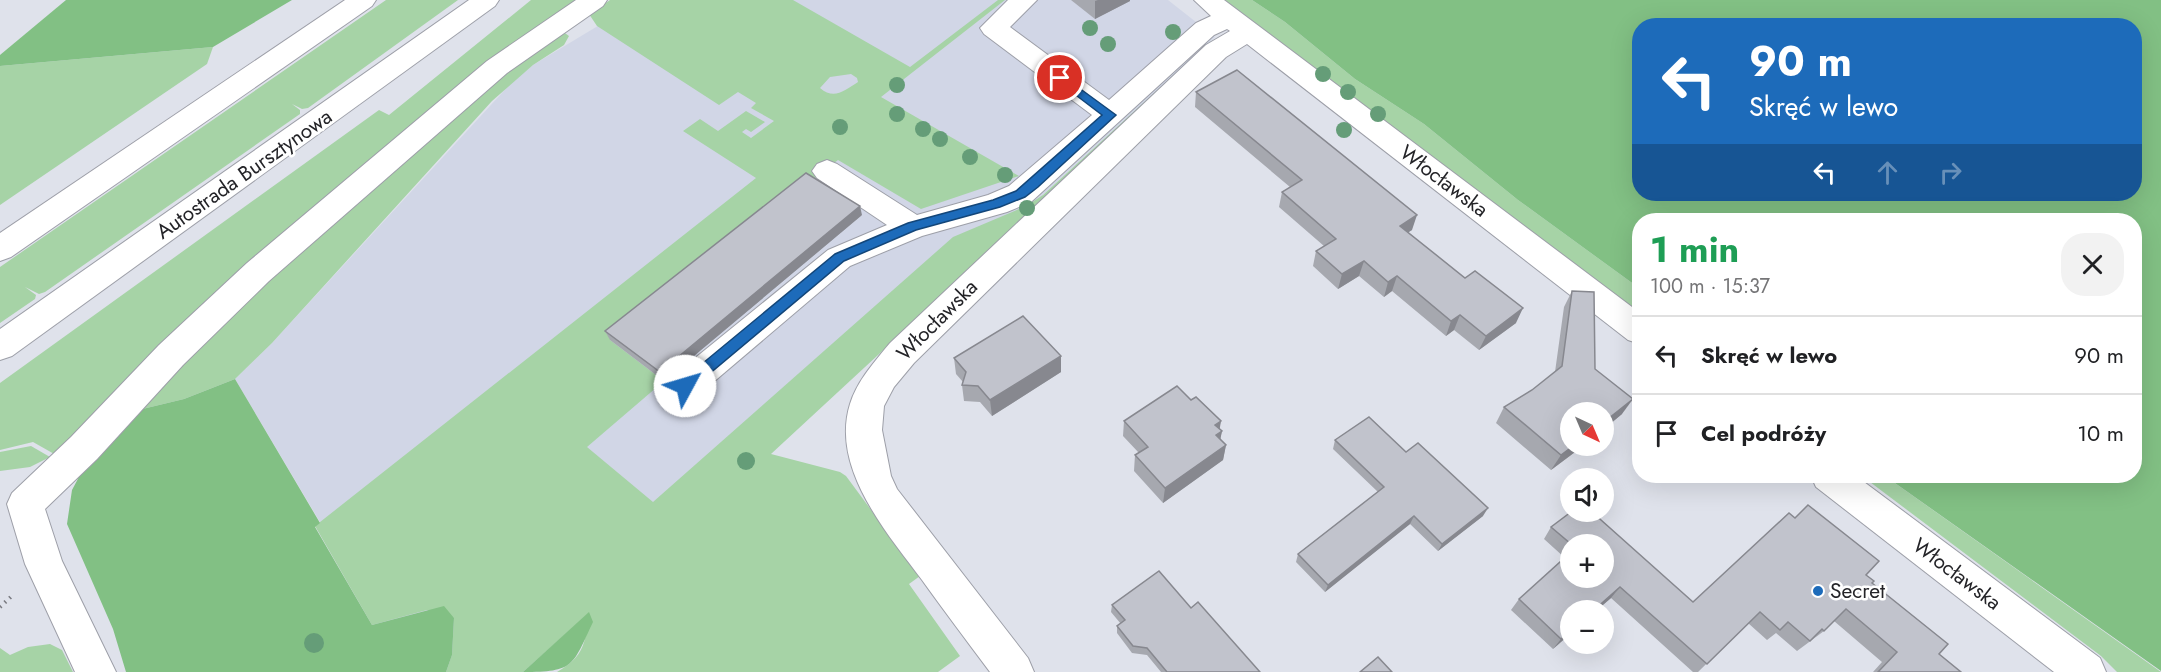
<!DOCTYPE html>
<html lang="pl">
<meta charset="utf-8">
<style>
:root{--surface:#fff;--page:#f2f2f2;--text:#202124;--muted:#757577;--line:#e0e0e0}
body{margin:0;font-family:Jost,sans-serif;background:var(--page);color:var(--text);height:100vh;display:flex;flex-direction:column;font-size:22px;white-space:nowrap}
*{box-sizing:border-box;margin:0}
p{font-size:20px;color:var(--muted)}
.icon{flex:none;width:33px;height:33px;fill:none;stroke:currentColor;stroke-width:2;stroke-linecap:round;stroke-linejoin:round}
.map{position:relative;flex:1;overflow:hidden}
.details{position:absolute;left:1632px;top:213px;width:510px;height:270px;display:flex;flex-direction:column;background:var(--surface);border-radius:24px;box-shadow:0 6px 24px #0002}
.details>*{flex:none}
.banner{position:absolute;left:1632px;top:18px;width:510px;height:183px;border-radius:24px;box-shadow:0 6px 24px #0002;background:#1d6bba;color:#fff;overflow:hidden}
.needle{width:39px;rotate:136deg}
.buttons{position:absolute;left:1560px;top:402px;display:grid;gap:12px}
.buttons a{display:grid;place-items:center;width:54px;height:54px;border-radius:50%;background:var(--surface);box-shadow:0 6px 24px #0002;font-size:30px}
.pin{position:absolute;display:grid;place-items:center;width:51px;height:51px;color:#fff;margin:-26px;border:3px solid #fff;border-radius:50%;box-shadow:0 2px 6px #0007}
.me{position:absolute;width:66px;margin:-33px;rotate:51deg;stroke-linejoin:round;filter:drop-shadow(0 0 4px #0008)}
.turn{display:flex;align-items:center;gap:21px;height:126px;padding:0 18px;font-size:27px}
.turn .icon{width:78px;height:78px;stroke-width:2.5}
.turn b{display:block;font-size:42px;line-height:51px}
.lanes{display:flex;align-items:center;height:57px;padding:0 18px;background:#0003;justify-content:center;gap:30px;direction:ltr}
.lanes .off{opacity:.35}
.round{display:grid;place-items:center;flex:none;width:63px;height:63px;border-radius:24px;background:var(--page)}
.summary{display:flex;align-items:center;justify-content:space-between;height:102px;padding:0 18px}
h1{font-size:36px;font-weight:700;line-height:45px;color:#1e9e55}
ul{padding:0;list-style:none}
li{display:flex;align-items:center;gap:18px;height:78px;padding:0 18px;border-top:2px solid var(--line)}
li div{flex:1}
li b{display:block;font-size:22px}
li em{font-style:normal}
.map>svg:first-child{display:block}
.built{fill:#d1d6e6}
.green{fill:#a6d3a6;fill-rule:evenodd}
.forest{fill:#82c084;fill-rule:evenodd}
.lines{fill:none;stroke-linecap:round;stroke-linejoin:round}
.minor-casing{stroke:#9d9fa8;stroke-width:2}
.highway-casing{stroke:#9d9fa8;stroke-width:2}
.path{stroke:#797a80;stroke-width:4;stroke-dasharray:1.5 5;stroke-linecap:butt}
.minor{fill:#fff;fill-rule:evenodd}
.highway{fill:#fff;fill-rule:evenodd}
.tree{fill:#659d78}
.wall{fill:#a6a8af;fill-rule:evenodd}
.shaded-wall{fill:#87888f}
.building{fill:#c1c3cc;stroke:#87888f;stroke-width:1.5}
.route{fill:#1d6bba;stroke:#134679;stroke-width:1.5}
.poi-dot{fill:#1d6bba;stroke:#fff;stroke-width:2}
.labels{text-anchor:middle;stroke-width:5;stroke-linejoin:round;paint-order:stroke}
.street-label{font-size:21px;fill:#242428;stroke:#fff}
.poi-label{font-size:21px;fill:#242428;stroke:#fff;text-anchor:start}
</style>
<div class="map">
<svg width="2161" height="672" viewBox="0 0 2161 672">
<rect width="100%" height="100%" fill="#dfe2eb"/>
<!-- built -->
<path class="built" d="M641,0H1168L1215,37L523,672H399L320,522L235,379L272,343L512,82L533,65Z"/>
<!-- green -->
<g class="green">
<path d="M386,0H458L308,108L302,109L292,104L300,110V114L45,292L39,294L25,287L36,295L35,299L0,323V267Z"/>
<path d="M531,0H576L541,24L56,455L33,442L0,450V383L379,110L389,115Z"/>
<path d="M610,0H793L910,67L998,0H1005L881,97L1019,176L921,209L838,160L610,340L664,381L587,447L653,502L953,237L1026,206L1043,195L1215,37L1058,184L1038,207L771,454L840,472L846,476L920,576L909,584L960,656L938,672H557C585,656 585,643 589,613L523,672H446L452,655L454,618L427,610L372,625L315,526L756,178L683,131L700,119L718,131L746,111L765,122L751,132L746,129L742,132L751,138L774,121L751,108L756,103L738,92L719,105L597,26L589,14ZM851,74L857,78L858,82C844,91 834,100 820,88L830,77Z"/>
<path d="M1221,0H1252L1285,22L1355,79L1424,124L1518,200L1639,288V317Z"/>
<path d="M562,31L569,36L564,45L533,65L492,101L272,343L235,379L184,399L130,412L170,368L482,88Z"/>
<path d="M213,47L207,64L0,205V66Z"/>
<path d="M31,446L50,457L30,467L0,471V452Z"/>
<path d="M1862,476H1885L2161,672H2117L2101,656Z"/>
<path d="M50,644L62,650L73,672H0V648L10,655L28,647Z"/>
</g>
<!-- forest -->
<g class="forest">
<path d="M66,0H292L213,47L0,66V55Z"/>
<path d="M1252,0H2161V671L1885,476H2134V220H1640L1639,288L1518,200L1424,124L1355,79L1285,22ZM1640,26H2134V194H1640Z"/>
<path d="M235,379L320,523L315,527L372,625L444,606L454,618L452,655L446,672H126L113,629L67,524L72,490L88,460L130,412L184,399Z"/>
<path d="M589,612L593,622C572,666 575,672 523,672Z"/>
</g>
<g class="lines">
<defs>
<g id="minor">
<path d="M576,0H607L603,6L507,73L269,281L183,365L97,459L45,509L62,561L116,672H75L25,564L7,504L12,493L71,437L159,345L247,263L487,61Z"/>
<path d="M1008,0H1037L1010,27L1109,100L1196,23L1211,16L1194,0H1224L1640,313V344L1628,340L1247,44L1226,57L914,363L894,387L884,406L882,430L891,476L897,489L1028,658L1034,672H990C967,641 944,611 922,580C887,533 830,468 850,404C857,381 875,361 890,343L1206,45L1230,31L1227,29L1214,35L1031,202L1007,212L922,236L850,266L697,396L685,400L673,396L668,386L673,376L828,250L887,225L817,178L812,171L817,164L827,160L837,164L917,215L988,195L1009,186L1092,115L984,34L980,28Z"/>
<path d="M1811,476H1856L2100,658L2106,672H2054L1816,487Z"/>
</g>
<g id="highway">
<path d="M345,0H376L372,6L11,257L0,261V233Z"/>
<path d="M469,0H499L495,6L12,356L0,360V329Z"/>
</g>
</defs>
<!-- minor casing -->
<use href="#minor" class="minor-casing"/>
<!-- highway casing -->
<use href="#highway" class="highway-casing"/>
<!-- path -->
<path class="path" d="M0,607L14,594"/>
<!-- minor -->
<use href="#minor" class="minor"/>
<!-- highway -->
<use href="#highway" class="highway"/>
</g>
<!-- trees -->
<g class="tree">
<circle cx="1090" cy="28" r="8"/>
<circle cx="1173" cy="32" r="8"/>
<circle cx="1108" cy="44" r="8"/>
<circle cx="1323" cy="74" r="8"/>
<circle cx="897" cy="85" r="8"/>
<circle cx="1348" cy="92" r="8"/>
<circle cx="897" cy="114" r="8"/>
<circle cx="1378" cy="114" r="8"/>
<circle cx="840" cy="127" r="8"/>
<circle cx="923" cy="129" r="8"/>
<circle cx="1344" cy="130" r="8"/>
<circle cx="940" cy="139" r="8"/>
<circle cx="970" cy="157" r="8"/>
<circle cx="1005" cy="175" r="8"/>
<circle cx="1027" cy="208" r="8"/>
<circle cx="746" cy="461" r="9"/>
<circle cx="314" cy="643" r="10"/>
</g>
<!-- wall -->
<g class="wall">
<path d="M1071,0H1130V1L1095,19Z"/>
<path d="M1196,92L1412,230L1408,232L1516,323L1479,350L1454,330L1446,336L1392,291L1384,297L1359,276L1338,289L1313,266L1316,251L1324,246L1279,207L1282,192L1290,187L1195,107Z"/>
<path d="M862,215L664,381L610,340L605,331Z"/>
<path d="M1572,291L1595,369L1622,414L1604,429V412L1570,446H1583L1551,470L1496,423L1504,407L1532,390L1555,372L1564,307Z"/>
<path d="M1061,356V372L992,416L980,402L964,401L962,385L963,382L956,374L954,358Z"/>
<path d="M1191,400L1221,421L1219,428L1222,431L1220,439L1226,445L1223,460L1163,503L1134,471L1135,455L1139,453L1123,436L1124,421Z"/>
<path d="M1335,440L1406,452L1483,516L1438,551L1410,524L1325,592L1296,562L1298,554L1378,492L1333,449Z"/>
<path d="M1808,505L1879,561L1866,575L1874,581L1872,583L1948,644L1939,654L1961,672H1873L1882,662L1834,621L1824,631L1797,651L1776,633L1767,640L1748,623L1698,672H1693L1611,598L1597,610H1570V634L1553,649L1511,610L1519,599L1565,558L1544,539L1551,527L1571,512H1592L1693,602L1789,513L1795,518ZM1570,544H1604V578H1570Z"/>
<path d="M1112,605L1191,608L1260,672H1161L1147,655L1132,653L1117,633V626L1121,624L1111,612Z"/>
</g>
<!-- shaded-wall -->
<g class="shaded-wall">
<path d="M1098,0H1130V1L1095,19V1Z"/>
<path d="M860,206L862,215L664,381L660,372L667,365Z"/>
<path d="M1417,215L1412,230L1395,241L1400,226Z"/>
<path d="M1364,261L1359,276L1338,289L1342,274Z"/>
<path d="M1397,276L1392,291L1384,297L1388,282Z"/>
<path d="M1523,308L1516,323L1479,350L1486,336Z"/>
<path d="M1460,315L1454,330L1446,336L1451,321Z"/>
<path d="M1061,356V372L992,416L990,400Z"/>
<path d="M1633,399L1622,414L1604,429V422Z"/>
<path d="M1221,421L1219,433L1222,431L1219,446L1213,450L1215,425Z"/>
<path d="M1226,445L1223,460L1163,503L1165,488Z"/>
<path d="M1573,446H1583L1551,470L1561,455Z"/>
<path d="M1488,508L1483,516L1438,551L1442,544Z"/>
<path d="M1414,516L1410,524L1325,592L1328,585Z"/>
<path d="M1620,587L1611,598L1597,610H1594Z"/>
<path d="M1570,631V634L1553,649L1561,639Z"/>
</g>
<!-- building -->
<g class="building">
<path d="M1237,70L1417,215L1400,226L1465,278L1475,271L1523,308L1486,336L1460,315L1451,321L1397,276L1388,282L1364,261L1342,274L1316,251L1336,239L1282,192L1302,180L1196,92Z"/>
<path d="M806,173L860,206L660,372L605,331Z"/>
<path d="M1572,291L1594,292L1595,369L1633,399L1604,422V412H1570V446H1573L1561,455L1504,407L1532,390L1562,366Z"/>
<path d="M1023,316L1061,356L990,400L978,386L962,385L966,372L954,358Z"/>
<path d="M1177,386L1191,400L1196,397L1221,421L1215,425L1222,431L1216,435L1226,445L1165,488L1135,455L1148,447L1124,421Z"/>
<path d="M1369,417L1406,452L1418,443L1488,508L1442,544L1414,516L1328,585L1298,554L1384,487L1335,440Z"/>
<path d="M1808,505L1879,561L1866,575L1874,581L1872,583L1948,644L1939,654L1961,672H1878L1897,652L1846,609L1824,631L1822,629L1810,641L1788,622L1780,630L1760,612L1707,664L1620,587L1594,610H1570V631L1561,639L1519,599L1570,553V578H1604V544H1571L1551,527L1571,512H1592L1693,602L1789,513L1795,518Z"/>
<path d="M1159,571L1191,608L1198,602L1260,672H1167L1147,648L1133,646L1117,626L1125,620L1112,605Z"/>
<path d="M1378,657L1392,672H1360Z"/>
</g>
<!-- route -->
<path class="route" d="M1060,74L1116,115L1038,187L1025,197L1000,207L916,230L844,261L690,390H680V382L835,254L908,223L993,200L1016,191L1102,115L1056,80V75Z"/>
<!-- markers -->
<circle class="poi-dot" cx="1818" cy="591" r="6"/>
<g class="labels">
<!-- street labels -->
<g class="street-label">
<text transform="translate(244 174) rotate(-35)" y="7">Autostrada Bursztynowa</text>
<text transform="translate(1444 181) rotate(37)" y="7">Włocławska</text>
<text transform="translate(937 320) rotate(-45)" y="7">Włocławska</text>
<text transform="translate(1957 574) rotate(37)" y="7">Włocławska</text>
</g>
<!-- poi labels -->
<g class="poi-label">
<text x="1830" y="598">Secret</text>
</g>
</g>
</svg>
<div class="buttons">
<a><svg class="needle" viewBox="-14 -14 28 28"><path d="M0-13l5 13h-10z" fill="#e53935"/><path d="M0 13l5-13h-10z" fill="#757577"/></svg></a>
<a><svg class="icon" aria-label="sound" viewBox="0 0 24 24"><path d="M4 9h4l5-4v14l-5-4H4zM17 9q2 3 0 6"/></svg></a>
<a>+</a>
<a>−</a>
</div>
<div class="pin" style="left:1060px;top:78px;background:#d93025"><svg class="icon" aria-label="arrive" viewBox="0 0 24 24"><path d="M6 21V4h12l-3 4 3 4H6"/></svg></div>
<svg class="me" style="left:685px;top:386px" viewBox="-20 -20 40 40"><circle r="19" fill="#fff"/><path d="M0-13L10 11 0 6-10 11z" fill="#1d6bba"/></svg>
<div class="banner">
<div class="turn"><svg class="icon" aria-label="left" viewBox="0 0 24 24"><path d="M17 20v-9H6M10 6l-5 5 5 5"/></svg><div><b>90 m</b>Skręć w lewo</div></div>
<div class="lanes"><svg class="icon" aria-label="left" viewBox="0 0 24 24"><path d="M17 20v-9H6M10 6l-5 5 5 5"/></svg><svg class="icon off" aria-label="ahead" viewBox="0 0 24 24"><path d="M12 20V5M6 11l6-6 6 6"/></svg><svg class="icon off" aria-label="right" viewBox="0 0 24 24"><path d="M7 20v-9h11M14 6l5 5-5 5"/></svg></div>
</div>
<section class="details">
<div class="summary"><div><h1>1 min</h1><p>100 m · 15:37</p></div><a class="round"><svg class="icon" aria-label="close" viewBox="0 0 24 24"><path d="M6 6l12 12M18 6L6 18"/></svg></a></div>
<ul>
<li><svg class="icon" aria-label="left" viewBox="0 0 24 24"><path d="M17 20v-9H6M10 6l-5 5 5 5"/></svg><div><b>Skręć w lewo</b></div><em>90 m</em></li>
<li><svg class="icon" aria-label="arrive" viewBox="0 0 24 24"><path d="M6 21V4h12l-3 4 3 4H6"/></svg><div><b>Cel podróży</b></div><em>10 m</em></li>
</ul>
</section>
</div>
